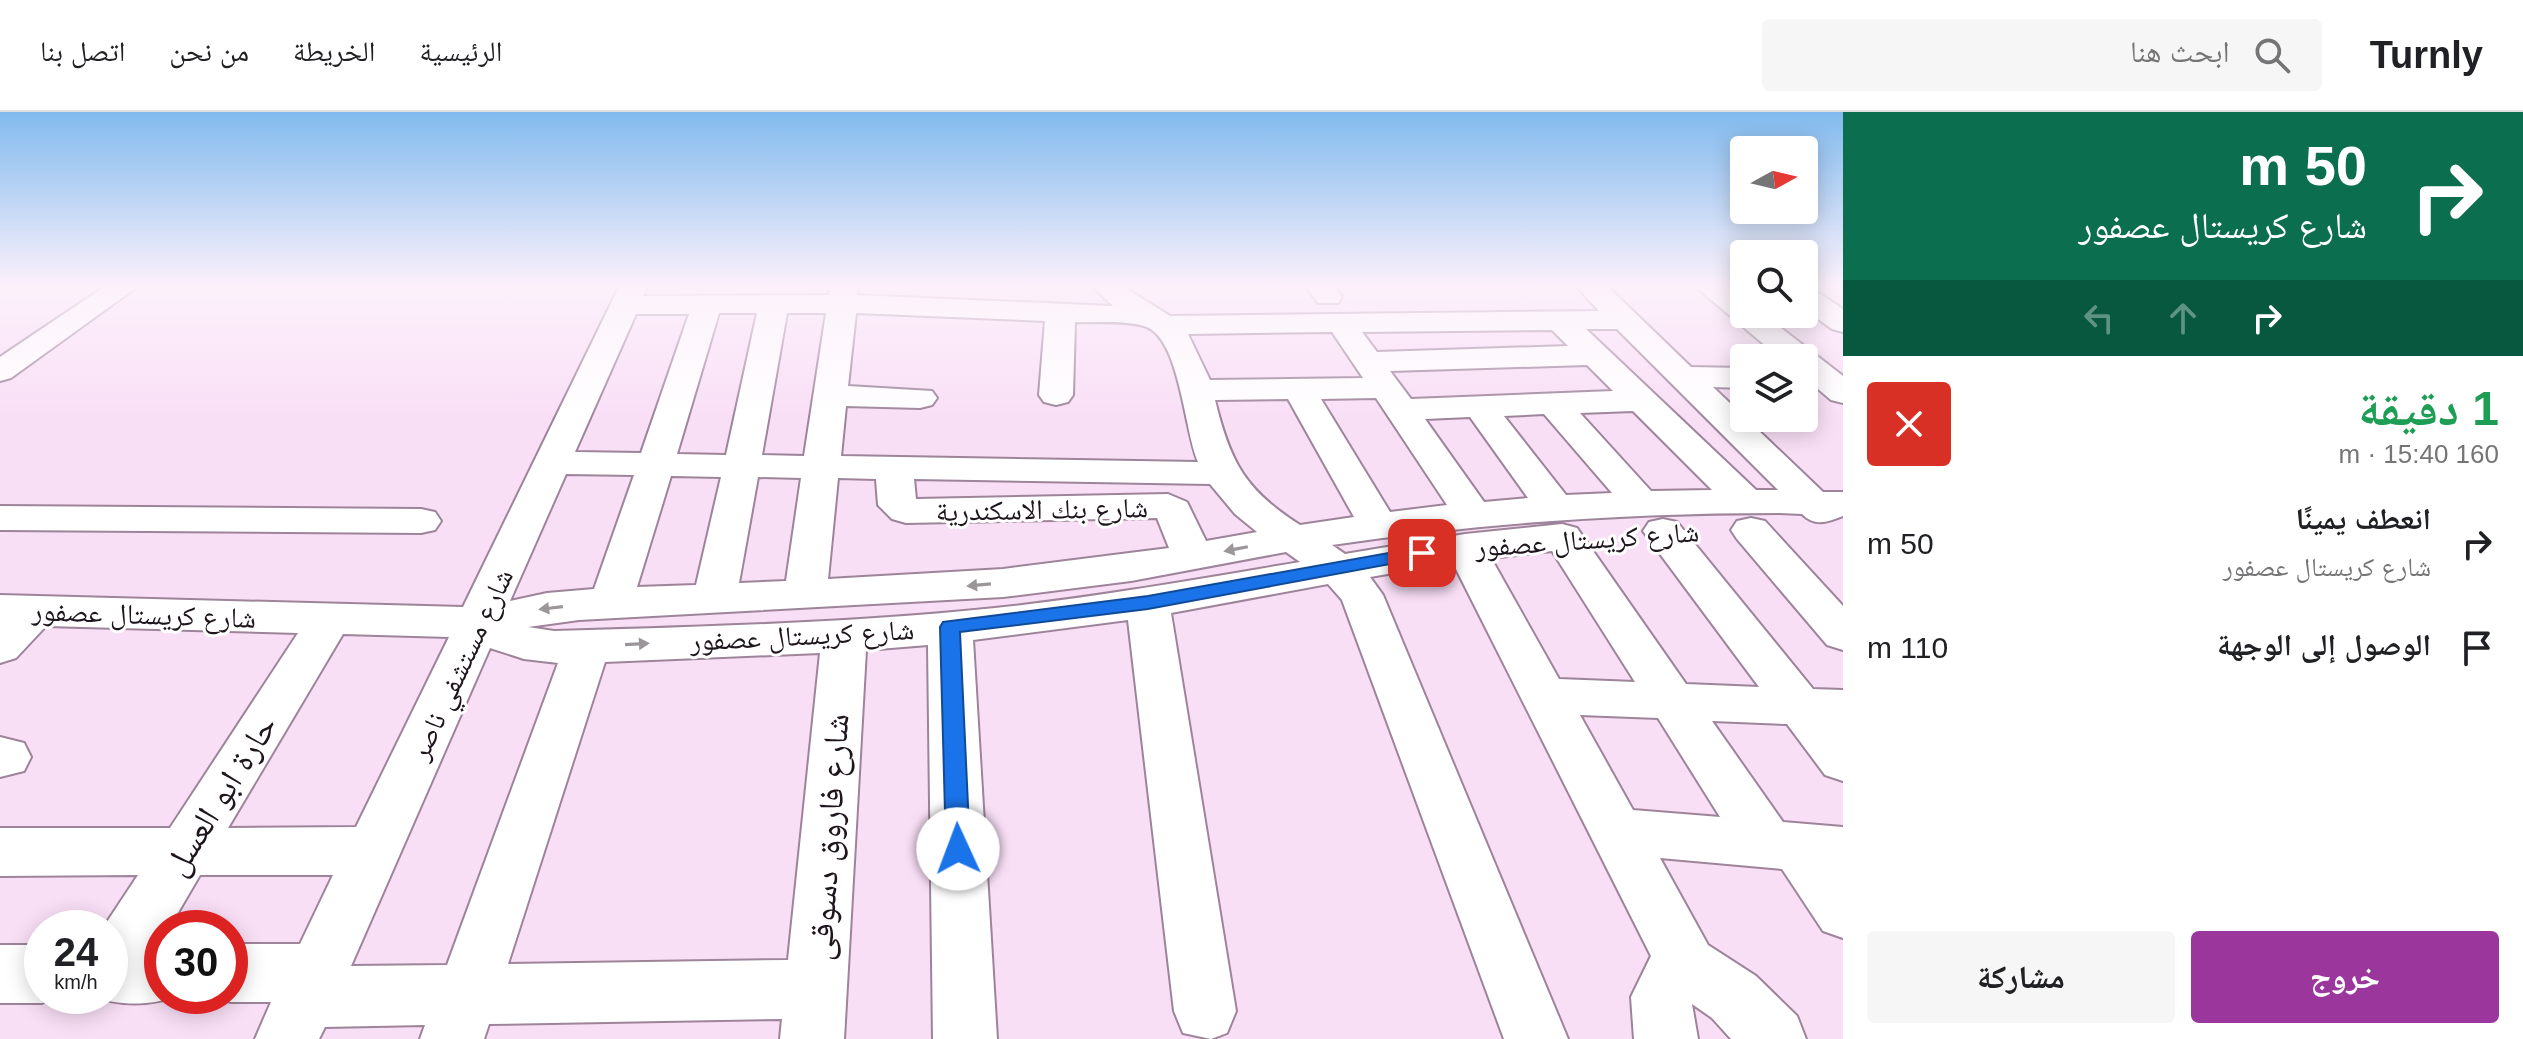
<!DOCTYPE html>
<html lang="ar">
<meta charset="utf-8">
<style>
:root{--surface:#fff;--page:#f6f6f6;--text:#202124;--muted:#757577;--line:#e0e0e0;--accent:#9a369c}
body{margin:0;font-family:Helvetica,"Noto Naskh Arabic",sans-serif;background:var(--page);color:var(--text);direction:rtl;height:100vh;display:flex;flex-direction:column;font-size:30px;white-space:nowrap}
*{box-sizing:border-box;margin:0}
p{font-size:26px;color:var(--muted)}
.icon{flex:none;width:44px;height:44px;fill:none;stroke:currentColor;stroke-width:2;stroke-linecap:round;stroke-linejoin:round}
.map{position:relative;flex:1;overflow:hidden;direction:ltr}
.drawer{display:flex;flex-direction:column;background:var(--surface);width:680px}
.drawer>*{flex:none}
.top-card{background:#0b6e4f;color:#fff;overflow:hidden}
.needle{width:52px;rotate:82deg}
.buttons{position:absolute;left:1730px;top:24px;display:grid;gap:16px}
.buttons a{display:grid;place-items:center;width:88px;height:88px;border-radius:8px;background:var(--surface);box-shadow:0 4px 20px #0003;font-size:40px}
.speed{position:absolute;left:24px;top:798px;display:flex;gap:16px;font-size:40px;font-weight:700;text-align:center}
.speed>*{display:grid;place-content:center;width:104px;height:104px;border-radius:50%;background:var(--surface);box-shadow:0 4px 20px #0003;line-height:1}
.speed small{font-size:20px;font-weight:400}
.speed .limit{border:12px solid #d22;background:#fff;color:#111}
.pin{position:absolute;display:grid;place-items:center;width:68px;height:68px;color:#fff;margin:-34px;border-radius:16px;box-shadow:0 4px 12px #0006}
.me{position:absolute;width:88px;margin:-44px;rotate:358deg;stroke-linejoin:round;filter:drop-shadow(0 0 6px #0008)}
.turn{display:flex;align-items:center;gap:28px;height:168px;padding:0 24px;font-size:36px}
.turn .icon{width:104px;height:104px;stroke-width:2.5}
.turn b{display:block;font-size:56px;line-height:68px}
.lanes{display:flex;align-items:center;height:76px;padding:0 24px;background:#0003;justify-content:center;gap:40px;direction:ltr}
.lanes .off{opacity:.35}
.round{display:grid;place-items:center;flex:none;width:84px;height:84px;border-radius:8px;background:var(--page)}
.overview{display:flex;align-items:center;justify-content:space-between;height:136px;padding:0 24px}
h1{font-size:48px;font-weight:800;line-height:60px;color:#1e9e55}
.primary-button{display:flex;gap:16px;margin-top:auto;padding:16px 24px}
.primary-button a{flex:1;height:92px;border-radius:8px;background:var(--accent);color:#fff;font-size:32px;font-weight:800;line-height:92px;text-align:center}
.primary-button a+a{background:var(--page);color:var(--text)}
ul{padding:0;list-style:none}
li{display:flex;align-items:center;gap:24px;height:104px;padding:0 24px}
li div{flex:1}
li b{display:block;font-size:30px}
li em{font-style:normal}
header{display:flex;align-items:center;gap:48px;box-sizing:border-box;height:112px;padding:0 40px;background:var(--surface);border-bottom:2px solid var(--line)}
header strong{font-size:38px}
nav{display:flex;gap:44px;margin-inline-start:auto;font-size:28px}
.search{width:560px;height:72px;background:var(--page);display:flex;align-items:center;gap:20px;box-sizing:border-box;padding:0 28px;border-radius:8px;color:var(--muted);font-size:30px}
main{display:flex;flex:1;min-height:0}
.map>svg:first-child{display:block}
.lines{fill:none;stroke-linecap:round;stroke-linejoin:round}
.minor-casing{stroke:#9d849a;stroke-width:4}
.minor{fill:#fff;fill-rule:evenodd}
.oneway{fill:#9a9699}
.route{fill:#1a73e8;stroke:#114b97;stroke-width:2}
.labels{text-anchor:middle;stroke-width:6;stroke-linejoin:round;paint-order:stroke}
.street-label{font-size:28px;fill:#1e151d;stroke:#fff}
.near-street-label{font-size:34px;fill:#1e151d;stroke:#fff}
</style>
<header>
<strong>Turnly</strong>
<div class="search"><svg class="icon" aria-label="search" viewBox="0 0 24 24"><circle cx="10" cy="10" r="6"/><path d="M15 15l6 6"/></svg>ابحث هنا</div>
<nav><a>الرئيسية</a><a>الخريطة</a><a>من نحن</a><a>اتصل بنا</a></nav>
</header>
<main>
<section class="drawer">
<div class="top-card">
<div class="turn"><svg class="icon" aria-label="right" viewBox="0 0 24 24"><path d="M7 20v-9h11M14 6l5 5-5 5"/></svg><div><b>50 m</b>شارع كريستال عصفور</div></div>
<div class="lanes"><svg class="icon off" aria-label="left" viewBox="0 0 24 24"><path d="M17 20v-9H6M10 6l-5 5 5 5"/></svg><svg class="icon off" aria-label="ahead" viewBox="0 0 24 24"><path d="M12 20V5M6 11l6-6 6 6"/></svg><svg class="icon" aria-label="right" viewBox="0 0 24 24"><path d="M7 20v-9h11M14 6l5 5-5 5"/></svg></div>
</div>
<div class="overview"><div><h1>1 دقيقة</h1><p>160 m · 15:40</p></div><a class="round" style="background:#d93025;color:#fff"><svg class="icon" aria-label="close" viewBox="0 0 24 24"><path d="M6 6l12 12M18 6L6 18"/></svg></a></div>
<ul>
<li><svg class="icon" aria-label="right" viewBox="0 0 24 24"><path d="M7 20v-9h11M14 6l5 5-5 5"/></svg><div><b>انعطف يمينًا</b><p>شارع كريستال عصفور</p></div><em>50 m</em></li>
<li><svg class="icon" aria-label="arrive" viewBox="0 0 24 24"><path d="M6 21V4h12l-3 4 3 4H6"/></svg><div><b>الوصول إلى الوجهة</b></div><em>110 m</em></li>
</ul>
<div class="primary-button"><a>خروج</a><a>مشاركة</a></div>
</section>
<div class="map">
<svg width="1843" height="927" viewBox="0 0 1843 927">
<rect width="100%" height="100%" fill="#f9dff6"/>
<g class="lines">
<defs>
<g id="minor">
<path d="M104,175H137L11,266L0,269V245Z"/>
<path d="M619,175H647L643,184L829,183L830,175H858L857,183L1113,194L1093,175H1124L1170,204L1599,199L1577,175H1608L1691,255L1744,256V276L1713,275L1823,380H1843V404C1829,409 1816,416 1802,402L1779,401C1629,401 1481,411 1332,433L1345,442L1465,422L1562,412L1577,416L1686,572L1759,575L1643,419L1649,410L1663,407L1677,410L1813,577L1843,578V669L1825,663L1787,612L1712,609L1783,710L1843,715V826L1823,819L1782,757L1660,746L1708,833L1756,864L1797,904L1806,927H1731L1712,906L1692,892L1698,927H1634L1631,885L1651,844L1453,451L1370,465L1383,483L1568,927H1504L1342,488L1328,472L1171,501L1236,899L1227,921L1211,927L1183,921L1174,899L1128,508L973,528L997,927H933L928,533L866,538L844,927H780L782,907L489,912L484,927H420L425,913L325,915L319,927H255L271,890H230L215,884H230V832H300L333,763H200L169,816H162V884H177C151,894 118,894 92,884H110V816H103L138,763L0,764V716H170L298,521L46,514L16,546L0,551V483L463,495ZM719,201H757L726,343L677,342ZM787,201H826L804,344L762,343ZM856,201L1045,209L1039,283L1044,290L1056,293L1068,290L1073,283L1075,210C1096,211 1123,208 1144,214C1180,224 1184,318 1198,350L841,344L846,294L920,296L932,293L937,286L932,279L848,274ZM636,202H689L641,341L575,340ZM1586,217H1617L1778,378H1756ZM1552,218L1568,234L1377,240L1362,220ZM1332,220L1363,266L1210,268L1188,222ZM1587,253L1613,279L1411,287L1390,259ZM1376,286L1447,393L1390,400L1321,287ZM1288,287L1354,405L1300,413C1245,378 1230,350 1215,288ZM1633,299L1712,378L1651,379L1580,301ZM1544,302L1612,381L1566,383L1504,304ZM1470,305L1528,386L1484,390L1425,307ZM566,362L634,363L594,477L547,481L510,489ZM671,364L721,365L696,473L637,475ZM758,365L801,366L786,469L739,471ZM838,366L876,367L878,393L892,407L906,411L1157,406L1169,436L1003,457L828,467ZM914,367L1210,372L1235,402L1257,420L1206,429L1187,390L1168,382L916,387ZM1552,439L1635,570L1559,567L1491,446ZM1286,440L1300,450C1199,467 1098,485 995,496C849,511 701,515 554,519L528,515L579,508L1003,485L1131,469ZM343,522L449,525L356,715L228,716ZM490,536L524,547L558,551L447,853L351,854ZM820,541L788,848L508,852L605,550ZM1580,603L1658,606L1720,705L1633,698Z"/>
<path d="M1306,175H1335L1342,185L1338,191H1318Z"/>
<path d="M1696,175H1728L1744,188V202H1763L1843,264V291L1831,288L1804,265V246H1780Z"/>
<path d="M1804,175L1814,178L1843,197V220L1832,217L1804,197Z"/>
<path d="M0,394L421,397L435,400L441,409L435,418L421,421L0,418Z"/>
<path d="M1751,406L1765,409L1843,494V538L1827,533L1737,427L1731,418L1737,409Z"/>
<path d="M0,625L24,631L31,645L24,659L0,665Z"/>
<path d="M0,833H42V884H60L42,891H0Z"/>
</g>
</defs>
<!-- minor casing -->
<use href="#minor" class="minor-casing"/>
<!-- minor -->
<use href="#minor" class="minor"/>
</g>
<!-- one-way arrows -->
<defs><path id="oneway-solid" d="M-6-.8H1V-3.2L6.5 0L1 3.2V.8H-6Z" transform="scale(2)"/></defs>
<g class="oneway">
<use href="#oneway-solid" transform="translate(1236 437) rotate(169)"/>
<use href="#oneway-solid" transform="translate(979 473) rotate(175)"/>
<use href="#oneway-solid" transform="translate(551 496) rotate(173)"/>
<use href="#oneway-solid" transform="translate(637 532) rotate(-3)"/>
</g>
<!-- sky -->
<linearGradient id="sky" x2="0" y2="1"><stop stop-color="#81baee"/><stop offset="0.57" stop-color="#fcf1fb"/><stop offset="1" stop-color="#fcf1fb" stop-opacity="0"/></linearGradient>
<rect width="1843" height="305" fill="url(#sky)"/>
<!-- route -->
<path class="route" d="M1422,435L1428,437V445L1148,497L960,520L970,737L967,744L958,747L950,744L946,737L940,515L943,510L1148,484Z"/>
<g class="labels">
<!-- street labels -->
<g class="street-label">
<text transform="translate(1042 397) rotate(-1)" y="10">شارع بنك الاسكندرية</text>
<text transform="translate(1587 427) rotate(-4)" y="10">شارع كريستال عصفور</text>
<text transform="translate(144 502) rotate(2)" y="10">شارع كريستال عصفور</text>
<text transform="translate(802 523) rotate(-3)" y="10">شارع كريستال عصفور</text>
<text transform="translate(461 552) rotate(-65)" y="10">شارع مستشفي ناصر</text>
</g>
<!-- near-street labels -->
<g class="near-street-label">
<text transform="translate(220 683) rotate(-58)" y="12">حارة ابو العسل</text>
<text transform="translate(828 725) rotate(-86)" y="12">شارع فاروق دسوقى</text>
</g>
</g>
</svg>
<div class="buttons">
<a><svg class="needle" viewBox="-14 -14 28 28"><path d="M0-13l5 13h-10z" fill="#e53935"/><path d="M0 13l5-13h-10z" fill="#757577"/></svg></a>
<a><svg class="icon" aria-label="search" viewBox="0 0 24 24"><circle cx="10" cy="10" r="6"/><path d="M15 15l6 6"/></svg></a>
<a><svg class="icon" aria-label="layers" viewBox="0 0 24 24"><path d="M12 4l9 5-9 5-9-5zM3 14l9 5 9-5"/></svg></a>
</div>
<div class="speed"><div>24<small>km/h</small></div><div class="limit">30</div></div>
<div class="pin" style="left:1422px;top:441px;background:#d93025"><svg class="icon" aria-label="arrive" viewBox="0 0 24 24"><path d="M6 21V4h12l-3 4 3 4H6"/></svg></div>
<svg class="me" style="left:958px;top:737px" viewBox="-20 -20 40 40"><circle r="19" fill="#fff"/><path d="M0-13L10 11 0 6-10 11z" fill="#1a73e8"/></svg>
</div>
</main>
